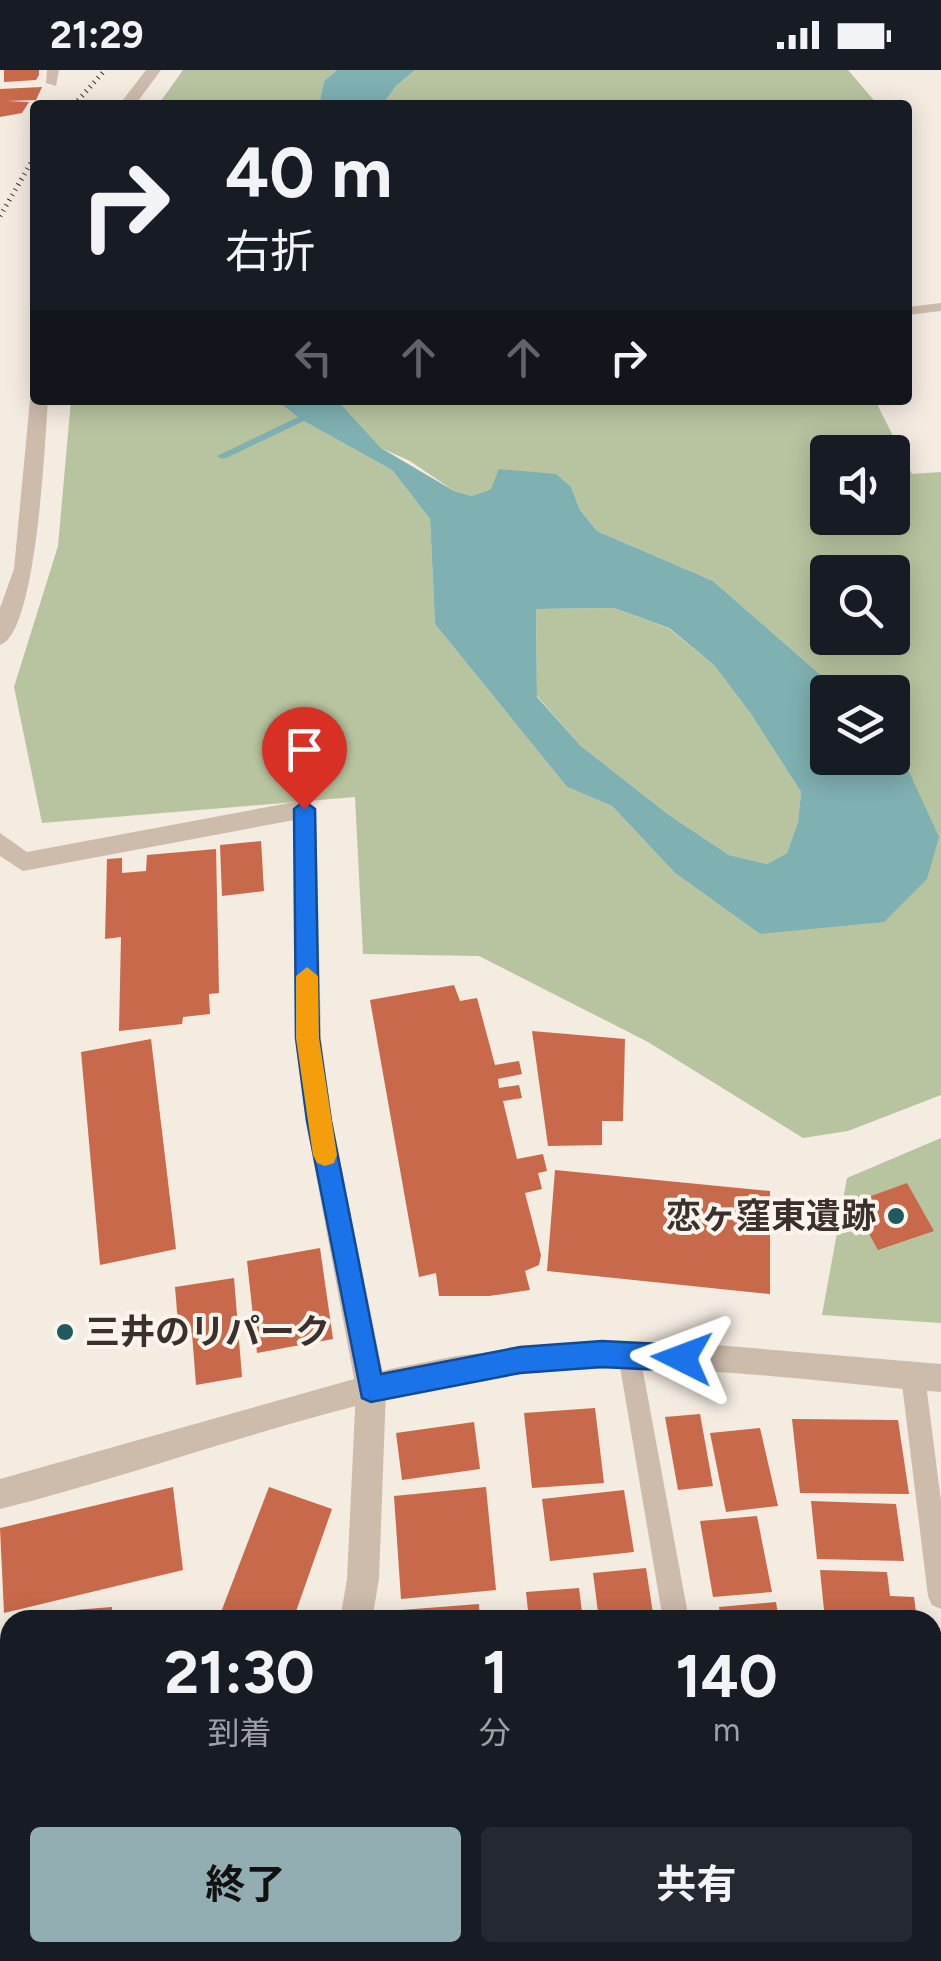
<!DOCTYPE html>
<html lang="ja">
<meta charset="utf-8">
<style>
:root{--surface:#171b24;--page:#242831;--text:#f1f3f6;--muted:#9ea1a6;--accent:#92aeb2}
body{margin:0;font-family:Figtree,"Noto Sans JP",sans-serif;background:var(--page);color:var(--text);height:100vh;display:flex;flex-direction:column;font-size:38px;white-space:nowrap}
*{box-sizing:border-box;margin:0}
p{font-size:32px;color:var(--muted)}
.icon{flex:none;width:55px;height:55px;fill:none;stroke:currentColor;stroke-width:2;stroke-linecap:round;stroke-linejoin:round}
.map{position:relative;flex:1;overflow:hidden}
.details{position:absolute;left:0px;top:1540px;width:942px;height:352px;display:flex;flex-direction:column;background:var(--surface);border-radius:30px 30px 0 0;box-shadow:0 5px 25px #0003}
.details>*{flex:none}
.guide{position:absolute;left:30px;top:30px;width:882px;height:305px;border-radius:10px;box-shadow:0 5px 25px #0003;background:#171b24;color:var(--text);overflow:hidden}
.fabs{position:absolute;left:810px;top:365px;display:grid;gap:20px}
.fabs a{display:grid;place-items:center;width:100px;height:100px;border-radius:10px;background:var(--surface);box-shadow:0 5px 25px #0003;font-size:50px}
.pin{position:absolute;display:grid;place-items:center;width:85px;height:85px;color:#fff;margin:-102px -42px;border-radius:50% 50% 50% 0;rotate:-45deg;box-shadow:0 0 10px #0007}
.pin .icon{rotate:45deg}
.me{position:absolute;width:110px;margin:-55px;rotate:273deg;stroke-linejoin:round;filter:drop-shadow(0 0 8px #0008)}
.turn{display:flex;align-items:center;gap:35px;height:210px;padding:0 30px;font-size:45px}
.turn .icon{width:130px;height:130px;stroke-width:2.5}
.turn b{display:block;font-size:70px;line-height:85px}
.lanes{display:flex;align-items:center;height:95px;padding:0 30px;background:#0003;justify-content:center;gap:50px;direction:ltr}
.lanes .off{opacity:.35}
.eta{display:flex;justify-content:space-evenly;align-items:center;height:170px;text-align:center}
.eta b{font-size:60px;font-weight:700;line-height:70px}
.primary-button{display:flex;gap:20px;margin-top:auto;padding:20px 30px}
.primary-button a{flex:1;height:115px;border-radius:10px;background:var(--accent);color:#111;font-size:40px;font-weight:700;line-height:115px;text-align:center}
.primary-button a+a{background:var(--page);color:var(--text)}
.status{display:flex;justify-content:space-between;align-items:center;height:70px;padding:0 50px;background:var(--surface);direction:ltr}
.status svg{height:28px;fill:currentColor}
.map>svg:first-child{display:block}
.green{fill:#b8c4a0;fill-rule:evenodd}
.water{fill:#7fb0b2;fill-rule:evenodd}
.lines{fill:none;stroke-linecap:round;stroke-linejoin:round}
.stream{fill:#7fb0b2;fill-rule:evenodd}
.building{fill:#c8694b}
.service{fill:#cdbbac;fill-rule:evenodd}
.pedestrian{fill:#cdbbac;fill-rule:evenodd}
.minor{fill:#cdbbac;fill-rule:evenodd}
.tertiary{fill:#cdbbac;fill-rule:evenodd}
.rail{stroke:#3b302b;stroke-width:5;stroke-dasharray:1 5;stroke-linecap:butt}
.route{fill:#1a73e8;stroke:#114b97;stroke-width:2.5}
.slow{fill:#f59e0b}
.poi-dot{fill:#1f5a5e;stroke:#fbf5ee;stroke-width:4}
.labels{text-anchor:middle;stroke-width:8;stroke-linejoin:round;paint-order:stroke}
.poi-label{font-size:35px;font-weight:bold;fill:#3b302b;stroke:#fbf5ee;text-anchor:end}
</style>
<div class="status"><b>21:29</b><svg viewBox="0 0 49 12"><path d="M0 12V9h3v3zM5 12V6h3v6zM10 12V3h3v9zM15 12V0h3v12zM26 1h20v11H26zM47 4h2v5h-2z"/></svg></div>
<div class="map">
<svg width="941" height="1891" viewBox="0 0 941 1891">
<rect width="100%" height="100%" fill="#f4ebe1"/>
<!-- green -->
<g class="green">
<path d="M183,0H337L324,11L319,35H158Z"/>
<path d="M415,0H848L878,35H382L396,16Z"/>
<path d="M71,330H276L300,349L392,400L430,449L435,554L567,717L612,736L675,803L760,864L900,682L893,674L892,622H840L713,511L597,461L580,440L571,417L491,419L472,426L454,421L410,391L381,378L337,330H875L912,404L941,402V1025L848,1061L803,1068L648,972L479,886L363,884L355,727L42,753L14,617L58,476ZM828,382H892V448H828ZM828,502H892V568H828Z"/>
<path d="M614,538L668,558L714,595L751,644L801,722L798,752L787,783L767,794L729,785L669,745L581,676L537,626L536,539Z"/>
<path d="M941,1068V1253L822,1245L847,1108Z"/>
</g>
<!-- water -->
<g class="water">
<path d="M337,0H415L396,16L382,35H319L324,11Z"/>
<path d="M276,330H337L381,378L454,421L472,426L491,419L499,399L556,404L571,417L580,440L597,461L713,511L840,622H828V688H892L893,674L900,682L939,767L927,809L884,852L760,864L675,803L612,736L567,717L435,554L430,449L392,400L300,349ZM614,538L669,558L714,595L751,644L801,722L798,752L787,783L767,794L729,785L669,745L581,676L537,627L536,539Z"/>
</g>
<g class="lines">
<!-- stream -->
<path class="stream" d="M300,346L305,349L304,351L226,388L222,389L217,386Z"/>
</g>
<!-- building -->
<g class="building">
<path d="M4,0H39V5L36,10L4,12Z"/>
<path d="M42,17L36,30L7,31L29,32L22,43L0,47V19Z"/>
<path d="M261,771L264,821L222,826L220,775Z"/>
<path d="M216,779L219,923L209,924L210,944L183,947L182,954L119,961L121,867L105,869L107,789L122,788V803L146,801L147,785Z"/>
<path d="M454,915L460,931L477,928L495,995L519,991L522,1004L498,1009L499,1018L519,1015L522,1028L503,1031L517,1089L543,1084L547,1101L538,1103L542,1119L525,1123L541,1185L539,1195L525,1201L530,1220L489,1226H439L436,1203L419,1207L370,930Z"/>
<path d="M532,961L625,969L623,1051H602V1075L548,1076Z"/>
<path d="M151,969L176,1179L100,1195L81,982Z"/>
<path d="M555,1100L770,1121V1224L547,1201Z"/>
<path d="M907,1113L934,1161L878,1180L852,1133Z"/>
<path d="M320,1178L333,1269L257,1283L247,1191Z"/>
<path d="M234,1208L242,1307L196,1315L192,1263L179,1265L175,1217Z"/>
<path d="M595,1338L604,1413L532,1418L524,1343Z"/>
<path d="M700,1344L713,1416L678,1420L665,1347Z"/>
<path d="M792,1349L898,1350L909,1424L800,1423Z"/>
<path d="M474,1352L480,1399L402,1410L396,1363Z"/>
<path d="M760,1358L778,1436L726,1442L710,1363Z"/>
<path d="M173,1417L183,1500L4,1543L0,1458Z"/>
<path d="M269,1417L332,1439L293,1550H218Z"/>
<path d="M486,1417L496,1520L401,1529L394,1426Z"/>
<path d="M624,1420L634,1482L550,1491L542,1429Z"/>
<path d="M811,1431L896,1434L904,1491L817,1489Z"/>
<path d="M757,1446L772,1522L713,1527L700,1451Z"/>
<path d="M646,1498L654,1550H599L593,1503Z"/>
<path d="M820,1500L887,1502L890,1526L914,1527L917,1550H825Z"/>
<path d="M579,1518L583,1550H529L526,1522Z"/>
<path d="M776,1532L779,1550H721L719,1537Z"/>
<path d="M479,1534L480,1550H388V1541Z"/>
<path d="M112,1537V1550H23V1544Z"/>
<path d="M932,1726L941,1755V1777L932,1778Z"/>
<path d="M941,1844V1891H889L887,1882H932V1845Z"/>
<path d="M87,1882H137L136,1891H84Z"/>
<path d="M355,1882H514L515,1891H356Z"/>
<path d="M568,1882H705L706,1891H569Z"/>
<path d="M772,1882H851L853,1891H773Z"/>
</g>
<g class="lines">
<!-- service -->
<g class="service">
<path d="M47,0H59L56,16L46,13Z"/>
<path d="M941,233V241L908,245V237Z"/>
<path d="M629,1274L637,1277L640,1285L689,1550H663L618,1285L621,1277Z"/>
<path d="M913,1295L921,1298L925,1306L941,1431V1539L932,1535L928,1526L901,1306L905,1298Z"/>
<path d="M721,1882H749L750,1891H722Z"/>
</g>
<!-- pedestrian -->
<g class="pedestrian">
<path d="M146,0H161L135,35H119Z"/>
<path d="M35,325V330H48C45,369 37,564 0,575V538L14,499L30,330Z"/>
<path d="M305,730L316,739L305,748L23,801L0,786V763L27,782Z"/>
</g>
<!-- minor -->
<g class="minor">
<path d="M305,730L316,739L321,968L332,1051L386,1319L379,1509L372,1550H340L347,1509L356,1319L306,1051L295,968L294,739Z"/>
<path d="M292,1882H328L327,1891H291Z"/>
</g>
<!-- tertiary -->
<path class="tertiary" d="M575,1272H680L941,1294V1322C803,1311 662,1288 523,1304C344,1325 174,1395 0,1439V1409L390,1299L456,1286Z"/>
<!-- rail -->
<g class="rail">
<path d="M74,35L105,0"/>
<path d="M0,146L35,86"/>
</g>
</g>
<!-- route -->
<path class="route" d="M304,731L315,739L319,968L331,1051L381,1304L520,1277L602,1271L682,1275L692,1279L695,1288L692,1297L682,1301L602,1297L520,1303L371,1332L362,1328L307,1051L296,968L294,739Z"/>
<!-- slow -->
<path class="slow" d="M307,897L318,906L319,968L337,1085L334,1093L325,1096L317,1093L313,1085L296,968V906Z"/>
<!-- markers -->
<g class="poi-dot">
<circle cx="896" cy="1146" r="10"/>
<circle cx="65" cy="1262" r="10"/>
</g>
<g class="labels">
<!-- poi labels -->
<g class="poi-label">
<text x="876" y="1158">恋ヶ窪東遺跡</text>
<text x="85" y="1274" text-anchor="start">三井のリパーク</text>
</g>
</g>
</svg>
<div class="fabs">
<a><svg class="icon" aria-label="sound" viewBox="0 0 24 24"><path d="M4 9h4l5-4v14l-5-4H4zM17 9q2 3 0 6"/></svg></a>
<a><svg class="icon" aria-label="search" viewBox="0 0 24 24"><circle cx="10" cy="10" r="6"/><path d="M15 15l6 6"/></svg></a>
<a><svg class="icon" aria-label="layers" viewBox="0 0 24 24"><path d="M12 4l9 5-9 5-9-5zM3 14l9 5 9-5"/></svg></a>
</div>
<div class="pin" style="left:304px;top:739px;background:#d93025"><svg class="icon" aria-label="arrive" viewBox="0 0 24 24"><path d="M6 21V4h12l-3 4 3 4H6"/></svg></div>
<svg class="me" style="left:682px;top:1288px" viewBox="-20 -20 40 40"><path d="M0-17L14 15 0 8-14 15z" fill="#1a73e8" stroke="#fff" stroke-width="4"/></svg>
<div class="guide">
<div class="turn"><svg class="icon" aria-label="right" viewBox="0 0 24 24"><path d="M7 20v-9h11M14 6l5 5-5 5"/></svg><div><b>40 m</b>右折</div></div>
<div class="lanes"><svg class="icon off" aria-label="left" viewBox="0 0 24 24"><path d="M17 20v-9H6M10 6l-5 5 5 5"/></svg><svg class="icon off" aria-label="ahead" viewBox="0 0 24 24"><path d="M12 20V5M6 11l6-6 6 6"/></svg><svg class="icon off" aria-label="ahead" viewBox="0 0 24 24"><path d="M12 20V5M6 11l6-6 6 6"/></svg><svg class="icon" aria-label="right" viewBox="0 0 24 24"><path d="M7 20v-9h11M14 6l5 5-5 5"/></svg></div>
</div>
<section class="details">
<div class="eta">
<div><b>21:30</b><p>到着</p></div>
<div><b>1</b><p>分</p></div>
<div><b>140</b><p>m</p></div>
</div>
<div class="primary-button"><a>終了</a><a>共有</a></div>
</section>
</div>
